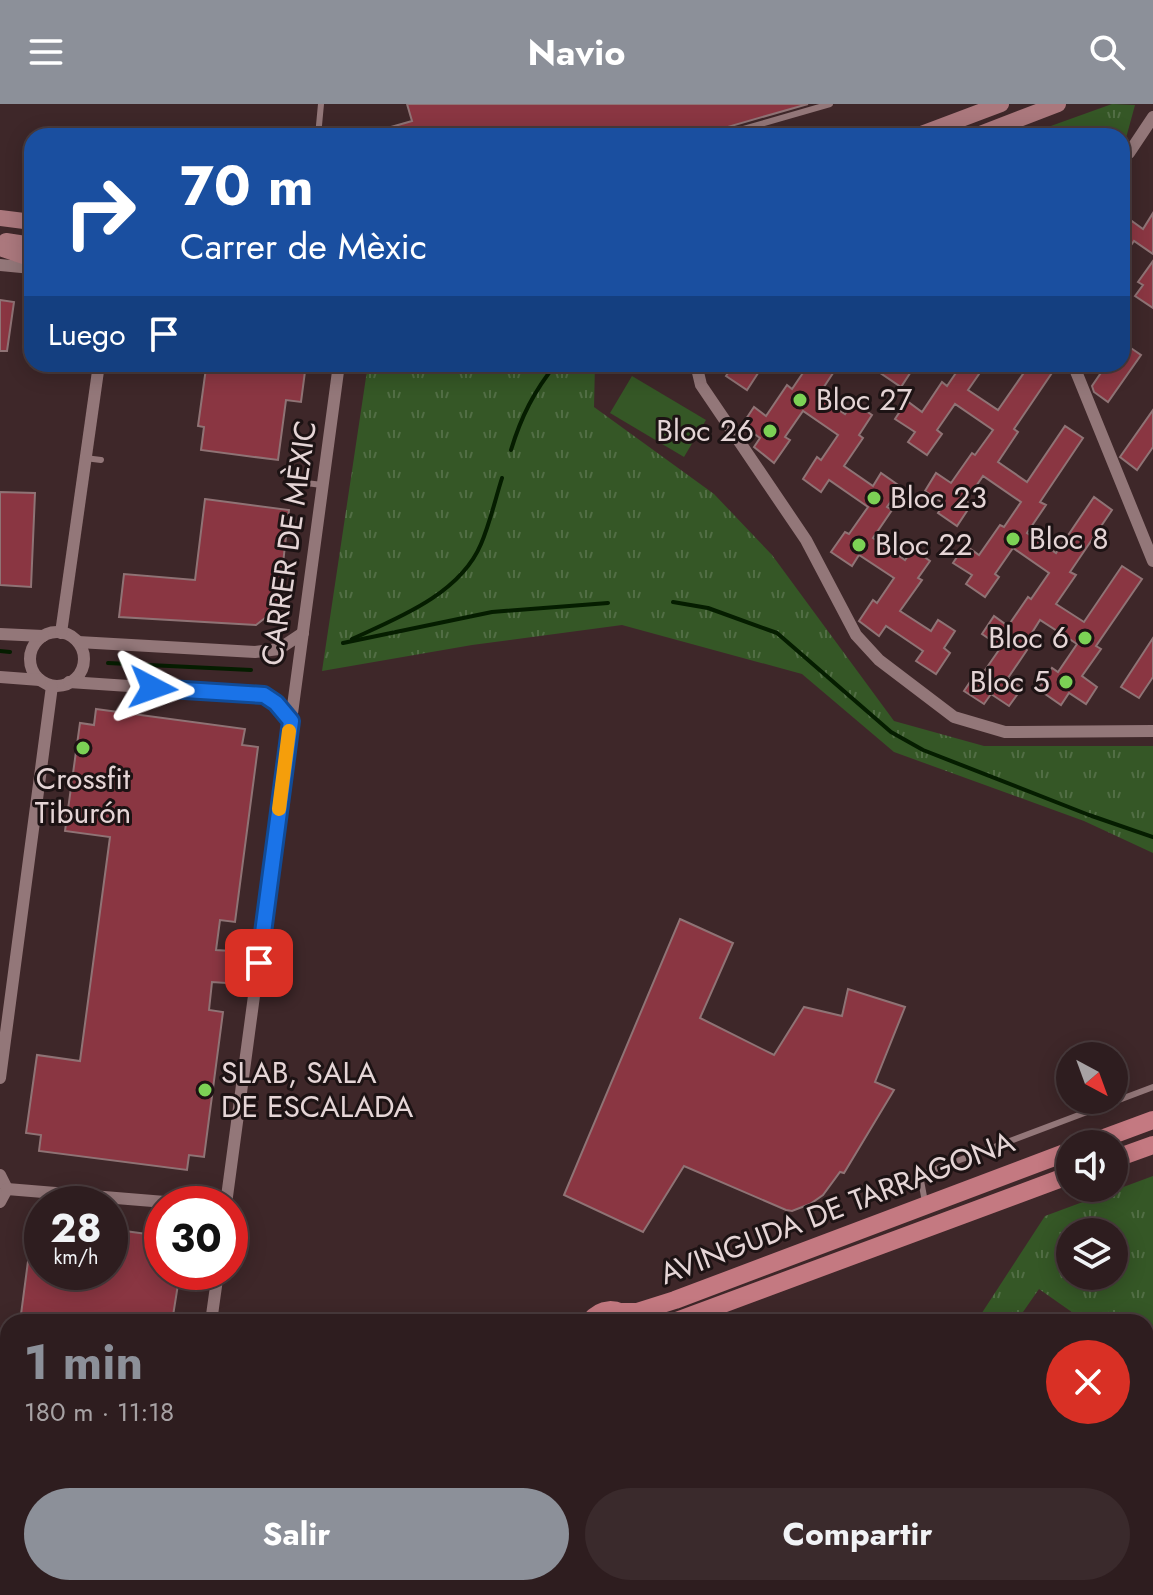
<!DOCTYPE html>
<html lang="es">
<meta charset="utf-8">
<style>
:root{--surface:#2e1d1f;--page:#3a2a2c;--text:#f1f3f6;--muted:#a7a2a4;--line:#493b3d;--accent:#8c9099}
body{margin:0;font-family:Jost,sans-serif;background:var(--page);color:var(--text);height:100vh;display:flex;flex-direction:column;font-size:30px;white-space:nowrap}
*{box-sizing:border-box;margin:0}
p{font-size:26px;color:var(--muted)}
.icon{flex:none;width:44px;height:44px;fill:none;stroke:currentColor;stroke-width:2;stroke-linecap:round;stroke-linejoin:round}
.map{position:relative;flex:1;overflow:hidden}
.side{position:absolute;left:0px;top:1210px;width:1154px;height:282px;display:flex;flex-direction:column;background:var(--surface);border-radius:24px 24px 0 0;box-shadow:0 4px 20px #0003,0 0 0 2px var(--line)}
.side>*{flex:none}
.top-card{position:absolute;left:24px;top:24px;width:1106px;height:244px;border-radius:24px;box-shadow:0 4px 20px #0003,0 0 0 2px var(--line);background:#1a4fa0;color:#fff;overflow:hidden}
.needle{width:52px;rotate:139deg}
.fabs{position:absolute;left:1056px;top:938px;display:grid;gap:16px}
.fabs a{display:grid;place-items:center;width:72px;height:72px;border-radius:50%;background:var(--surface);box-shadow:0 4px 20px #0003,0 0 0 2px var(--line);font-size:40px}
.speed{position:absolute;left:24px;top:1082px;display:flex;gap:16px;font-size:40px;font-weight:700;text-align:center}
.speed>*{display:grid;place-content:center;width:104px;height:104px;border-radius:50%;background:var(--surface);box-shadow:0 4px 20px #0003,0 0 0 2px var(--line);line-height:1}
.speed small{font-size:20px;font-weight:400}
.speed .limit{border:12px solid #d22;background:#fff;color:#111}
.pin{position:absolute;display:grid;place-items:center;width:68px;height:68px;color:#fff;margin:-34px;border-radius:16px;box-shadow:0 4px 12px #0006}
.me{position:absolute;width:88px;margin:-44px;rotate:94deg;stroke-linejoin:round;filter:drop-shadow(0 0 6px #0008)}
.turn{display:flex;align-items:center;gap:28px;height:168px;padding:0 24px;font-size:36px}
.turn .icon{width:104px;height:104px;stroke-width:2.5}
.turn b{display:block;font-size:56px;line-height:68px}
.then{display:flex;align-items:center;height:76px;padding:0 24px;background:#0003;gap:16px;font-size:30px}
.round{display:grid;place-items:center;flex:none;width:84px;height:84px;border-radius:42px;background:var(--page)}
.overview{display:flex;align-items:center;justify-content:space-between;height:136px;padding:0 24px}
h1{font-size:48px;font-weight:700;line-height:60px;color:var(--accent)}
.cta{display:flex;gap:16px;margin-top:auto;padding:16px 24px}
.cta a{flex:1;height:92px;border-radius:48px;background:var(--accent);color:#fff;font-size:32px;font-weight:700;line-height:92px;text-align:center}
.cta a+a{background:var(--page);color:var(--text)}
header{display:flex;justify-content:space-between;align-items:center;height:104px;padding:0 24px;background:var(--accent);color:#fff;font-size:36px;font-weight:700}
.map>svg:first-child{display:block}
.grass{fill:url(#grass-tufts);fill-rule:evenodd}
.park{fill:#355726}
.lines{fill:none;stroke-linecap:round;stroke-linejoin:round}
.stream{stroke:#051d00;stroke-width:4}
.building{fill:#8a3642;stroke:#8f7375;stroke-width:2}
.service{stroke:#937779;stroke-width:6}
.minor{stroke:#937779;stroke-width:12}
.secondary{stroke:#ab787d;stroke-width:16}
.primary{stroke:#c47981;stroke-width:18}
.route-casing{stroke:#114b97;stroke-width:20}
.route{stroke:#1a73e8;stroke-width:14}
.slow{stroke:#f59e0b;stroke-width:14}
.poi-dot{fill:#7cd155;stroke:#1d1314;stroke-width:3}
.labels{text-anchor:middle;stroke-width:6;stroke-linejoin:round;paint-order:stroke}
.poi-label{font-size:30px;fill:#e5d5d6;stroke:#1d1314;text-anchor:start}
.street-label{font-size:30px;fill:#e5d5d6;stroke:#1d1314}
</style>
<header><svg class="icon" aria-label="menu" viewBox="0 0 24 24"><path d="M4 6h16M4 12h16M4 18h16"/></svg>Navio<svg class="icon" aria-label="search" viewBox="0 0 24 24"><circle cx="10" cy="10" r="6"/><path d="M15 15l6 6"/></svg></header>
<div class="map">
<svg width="1153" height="1491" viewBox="0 0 1153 1491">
<defs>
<pattern id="grass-tufts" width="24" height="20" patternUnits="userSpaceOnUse" patternTransform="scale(2)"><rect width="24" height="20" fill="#355726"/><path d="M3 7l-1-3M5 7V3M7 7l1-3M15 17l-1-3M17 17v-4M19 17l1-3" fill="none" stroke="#526e45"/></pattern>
</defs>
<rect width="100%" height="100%" fill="#3e2729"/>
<!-- grass -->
<g class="grass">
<path d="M1112,0L1135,1L1126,34L1122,36V32H1023Z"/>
<path d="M368,260H595L594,303L714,390L772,451L894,617L984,642H1153V749L1084,717L894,648L802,570L622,521L472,541L322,567Z"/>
<path d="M1153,1072V1265L1146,1260V1218H1086L1039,1185L1016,1218H976L1045,1112ZM1070,1128H1114V1172H1070Z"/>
<path d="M1146,1350L1153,1352V1491H987L976,1484H1146Z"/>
</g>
<!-- park -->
<g class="park">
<path d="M632,272L706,316L684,353L610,309Z"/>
<path d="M681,1484H798L794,1491H678Z"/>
</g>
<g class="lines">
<!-- stream -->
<g class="stream">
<path d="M511,346C521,313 534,287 556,260"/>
<path d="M673,498L708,504L777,529L891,628L923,646L1089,711L1153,733"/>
<path d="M352,535C398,514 460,490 481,440C490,419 495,396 502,374"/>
<path d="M343,539L492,508L608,499"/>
<path d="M0,547L10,548"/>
<path d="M108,559L251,566"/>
</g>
</g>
<!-- building -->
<g class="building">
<path d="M407,0H808L717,26L713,32H371L370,29L412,17Z"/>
<path d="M1153,109V150L1134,137L1129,144L1122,139V110L1143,125Z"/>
<path d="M1153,157V204L1135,192L1143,181L1138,178Z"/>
<path d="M0,196L14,198L7,247H0Z"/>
<path d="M1122,238L1141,251L1108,298L1094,288L1092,282L1107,260H1122Z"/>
<path d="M212,260H306L301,298L286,296L278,356L201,346L204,323L198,322L206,264H212Z"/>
<path d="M734,260H764L747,286L726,272Z"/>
<path d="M809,260H839L818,292L845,310L853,298L872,311L859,331L863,334L844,362L873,382L881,369L901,383L887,403L892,406L873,434L905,456L913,445L930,457L918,474L922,476L900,507L931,527L938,516L955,527L944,544L950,549L936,570L916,557L923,547L886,522L879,532L859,517L873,496L877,499L894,474L859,451L852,462L831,448L845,428L849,430L868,403L829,376L821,388L803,375L817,353L821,356L838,331L803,307L785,333L790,336L774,359L754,343L760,334L742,321L754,303L766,312L787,281L792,285Z"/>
<path d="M867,260H916L901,283Z"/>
<path d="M962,260H986L968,286L998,306L1030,260H1058L1014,325L1018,328L998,358L1027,378L1065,322L1083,334L1040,398L1046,401L1027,429L1056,449L1094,393L1112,406L1070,468L1076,471L1056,500L1084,518L1122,462L1142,475L1096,542L1101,545L1082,572L1097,583L1086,600L1069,589L1061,601L1038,585L1052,564L1058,568L1077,540L1040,516L1023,543L1027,546L1008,574L1022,584L1009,602L991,590L984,600L964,587L978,566L983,569L1001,543L982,530L994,512L1008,522L1028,493L1031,495L1049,469L1013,444L995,470L999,473L985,493L966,480L972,471L953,459L965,441L979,451L1000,421L1004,423L1021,398L983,372L966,397L971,401L957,422L938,409L944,400L925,387L936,369L951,379L972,349L975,351L993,326L955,300L937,326L942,330L927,351L908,338L915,328L895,315L907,297L922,308L942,278L947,282Z"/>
<path d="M1153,306V343L1137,366L1120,353Z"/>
<path d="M0,388L35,389L31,483L0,481Z"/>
<path d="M205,395L289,406L278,504L256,521L119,513L124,470L195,476Z"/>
<path d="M1153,534V573L1139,594L1121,583Z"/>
<path d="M96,605L245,625L242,641L258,643L235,818L220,816L216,846L231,847L226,879L212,878L209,906L223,908L204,1053L189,1051L187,1066L39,1047L41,1031L26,1029L37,951L80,957L110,733L65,727L80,619L94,621Z"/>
<path d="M680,815L733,839L700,914L774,951L804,903L842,912L848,885L905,903L875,978L894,986L844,1069L840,1068L823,1091L810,1100L792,1107L786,1106L684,1062L643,1128L564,1091Z"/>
<path d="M35,1104H42V1168H110V1125L162,1132V1168H180L172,1218H20Z"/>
</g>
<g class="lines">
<!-- service -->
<g class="service">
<path d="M318,32L321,0"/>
<path d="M719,32L830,0"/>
<path d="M85,354L101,356"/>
<path d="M298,378L322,381"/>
<path d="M925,1098L920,1071L1153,983"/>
</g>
<!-- minor -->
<g class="minor">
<path d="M1122,53L1129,49L1153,13"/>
<path d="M0,161L32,164"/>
<path d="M696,260L701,281L806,436L856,531L879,556L954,613L1005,628L1153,627"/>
<path d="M1073,260L1153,457"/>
<circle cx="57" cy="555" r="27"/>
<path d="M61,529L99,260"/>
<path d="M0,530L43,532"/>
<path d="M78,538L255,548L279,545L303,529"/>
<path d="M0,573L40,576"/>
<path d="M69,578L264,591L276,599L291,617"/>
<path d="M0,974L52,582"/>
<path d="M0,1071L7,1085L0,1098"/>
<path d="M7,1085L189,1100"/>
<path d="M226,1100L339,260"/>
<path d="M211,1218L218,1168"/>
<path d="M0,1402L8,1404"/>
<path d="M840,1484L855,1491"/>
<path d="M422,1491L425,1484"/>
<path d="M590,1491L593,1484"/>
</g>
<!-- secondary -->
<g class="secondary">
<path d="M916,32L1001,0"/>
<path d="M975,32L1058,0"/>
<path d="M0,114L32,118"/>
<path d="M6,137L32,141"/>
<path d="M0,144L32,155"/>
</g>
<!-- primary -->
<g class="primary">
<path d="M1088,1040L1153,1016"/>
<path d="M1114,1055L1153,1041"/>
<path d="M622,1208H637L675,1196L1070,1047"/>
<path d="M589,1218C601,1203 617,1202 631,1216"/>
<path d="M674,1218L1070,1071"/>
<path d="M0,1415L8,1418"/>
<path d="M0,1444L8,1441"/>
<path d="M0,1466L8,1463"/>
</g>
</g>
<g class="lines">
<defs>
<path id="route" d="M153,584L264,591L276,599L291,617L259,859"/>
</defs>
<!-- route casing -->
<use href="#route" class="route-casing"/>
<!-- route -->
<use href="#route" class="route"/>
<!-- slow -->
<path class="slow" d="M279,705L289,627"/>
</g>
<!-- markers -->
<g class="poi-dot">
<circle cx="800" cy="296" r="8"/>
<circle cx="770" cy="327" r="8"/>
<circle cx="874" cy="394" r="8"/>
<circle cx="1013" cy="435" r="8"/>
<circle cx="859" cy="441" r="8"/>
<circle cx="1085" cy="534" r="8"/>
<circle cx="1066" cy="578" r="8"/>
<circle cx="83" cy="644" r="8"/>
<circle cx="205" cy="986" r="8"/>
</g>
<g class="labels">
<!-- poi labels -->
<g class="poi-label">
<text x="816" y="306">Bloc 27</text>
<text x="754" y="337" text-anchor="end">Bloc 26</text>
<text x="890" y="404">Bloc 23</text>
<text x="1029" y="445">Bloc 8</text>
<text x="875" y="451">Bloc 22</text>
<text x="1069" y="544" text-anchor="end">Bloc 6</text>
<text x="1050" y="588" text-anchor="end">Bloc 5</text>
<text x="83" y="685" text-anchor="middle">Crossfit<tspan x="83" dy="34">Tiburón</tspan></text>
<text x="221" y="979">SLAB, SALA<tspan x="221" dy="34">DE ESCALADA</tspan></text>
</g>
<!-- street labels -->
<g class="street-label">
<text transform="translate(289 439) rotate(-82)" y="10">CARRER DE MÈXIC</text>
<text transform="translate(837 1104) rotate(-21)" y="10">AVINGUDA DE TARRAGONA</text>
</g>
</g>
</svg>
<div class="fabs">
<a><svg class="needle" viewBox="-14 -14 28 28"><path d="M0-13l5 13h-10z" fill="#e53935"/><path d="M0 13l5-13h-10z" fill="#a7a2a4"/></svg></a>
<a><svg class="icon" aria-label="sound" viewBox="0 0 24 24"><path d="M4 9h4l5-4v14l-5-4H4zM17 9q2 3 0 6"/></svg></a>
<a><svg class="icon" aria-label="layers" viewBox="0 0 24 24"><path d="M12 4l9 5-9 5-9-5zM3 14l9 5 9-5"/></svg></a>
</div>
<div class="speed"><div>28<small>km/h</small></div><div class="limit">30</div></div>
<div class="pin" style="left:259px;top:859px;background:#d93025"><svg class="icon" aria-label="arrive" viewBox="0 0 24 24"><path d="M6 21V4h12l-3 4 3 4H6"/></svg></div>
<svg class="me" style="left:153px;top:584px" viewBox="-20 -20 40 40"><path d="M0-17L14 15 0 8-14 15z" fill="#1a73e8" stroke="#fff" stroke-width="4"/></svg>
<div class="top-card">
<div class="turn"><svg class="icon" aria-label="right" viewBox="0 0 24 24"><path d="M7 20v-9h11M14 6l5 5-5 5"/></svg><div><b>70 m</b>Carrer de Mèxic</div></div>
<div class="then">Luego<svg class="icon" aria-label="arrive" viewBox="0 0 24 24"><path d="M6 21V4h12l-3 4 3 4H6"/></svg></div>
</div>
<section class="side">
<div class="overview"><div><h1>1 min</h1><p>180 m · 11:18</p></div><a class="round" style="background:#d93025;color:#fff"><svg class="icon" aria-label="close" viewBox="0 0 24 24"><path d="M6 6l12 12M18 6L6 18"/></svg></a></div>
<div class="cta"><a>Salir</a><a>Compartir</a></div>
</section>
</div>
